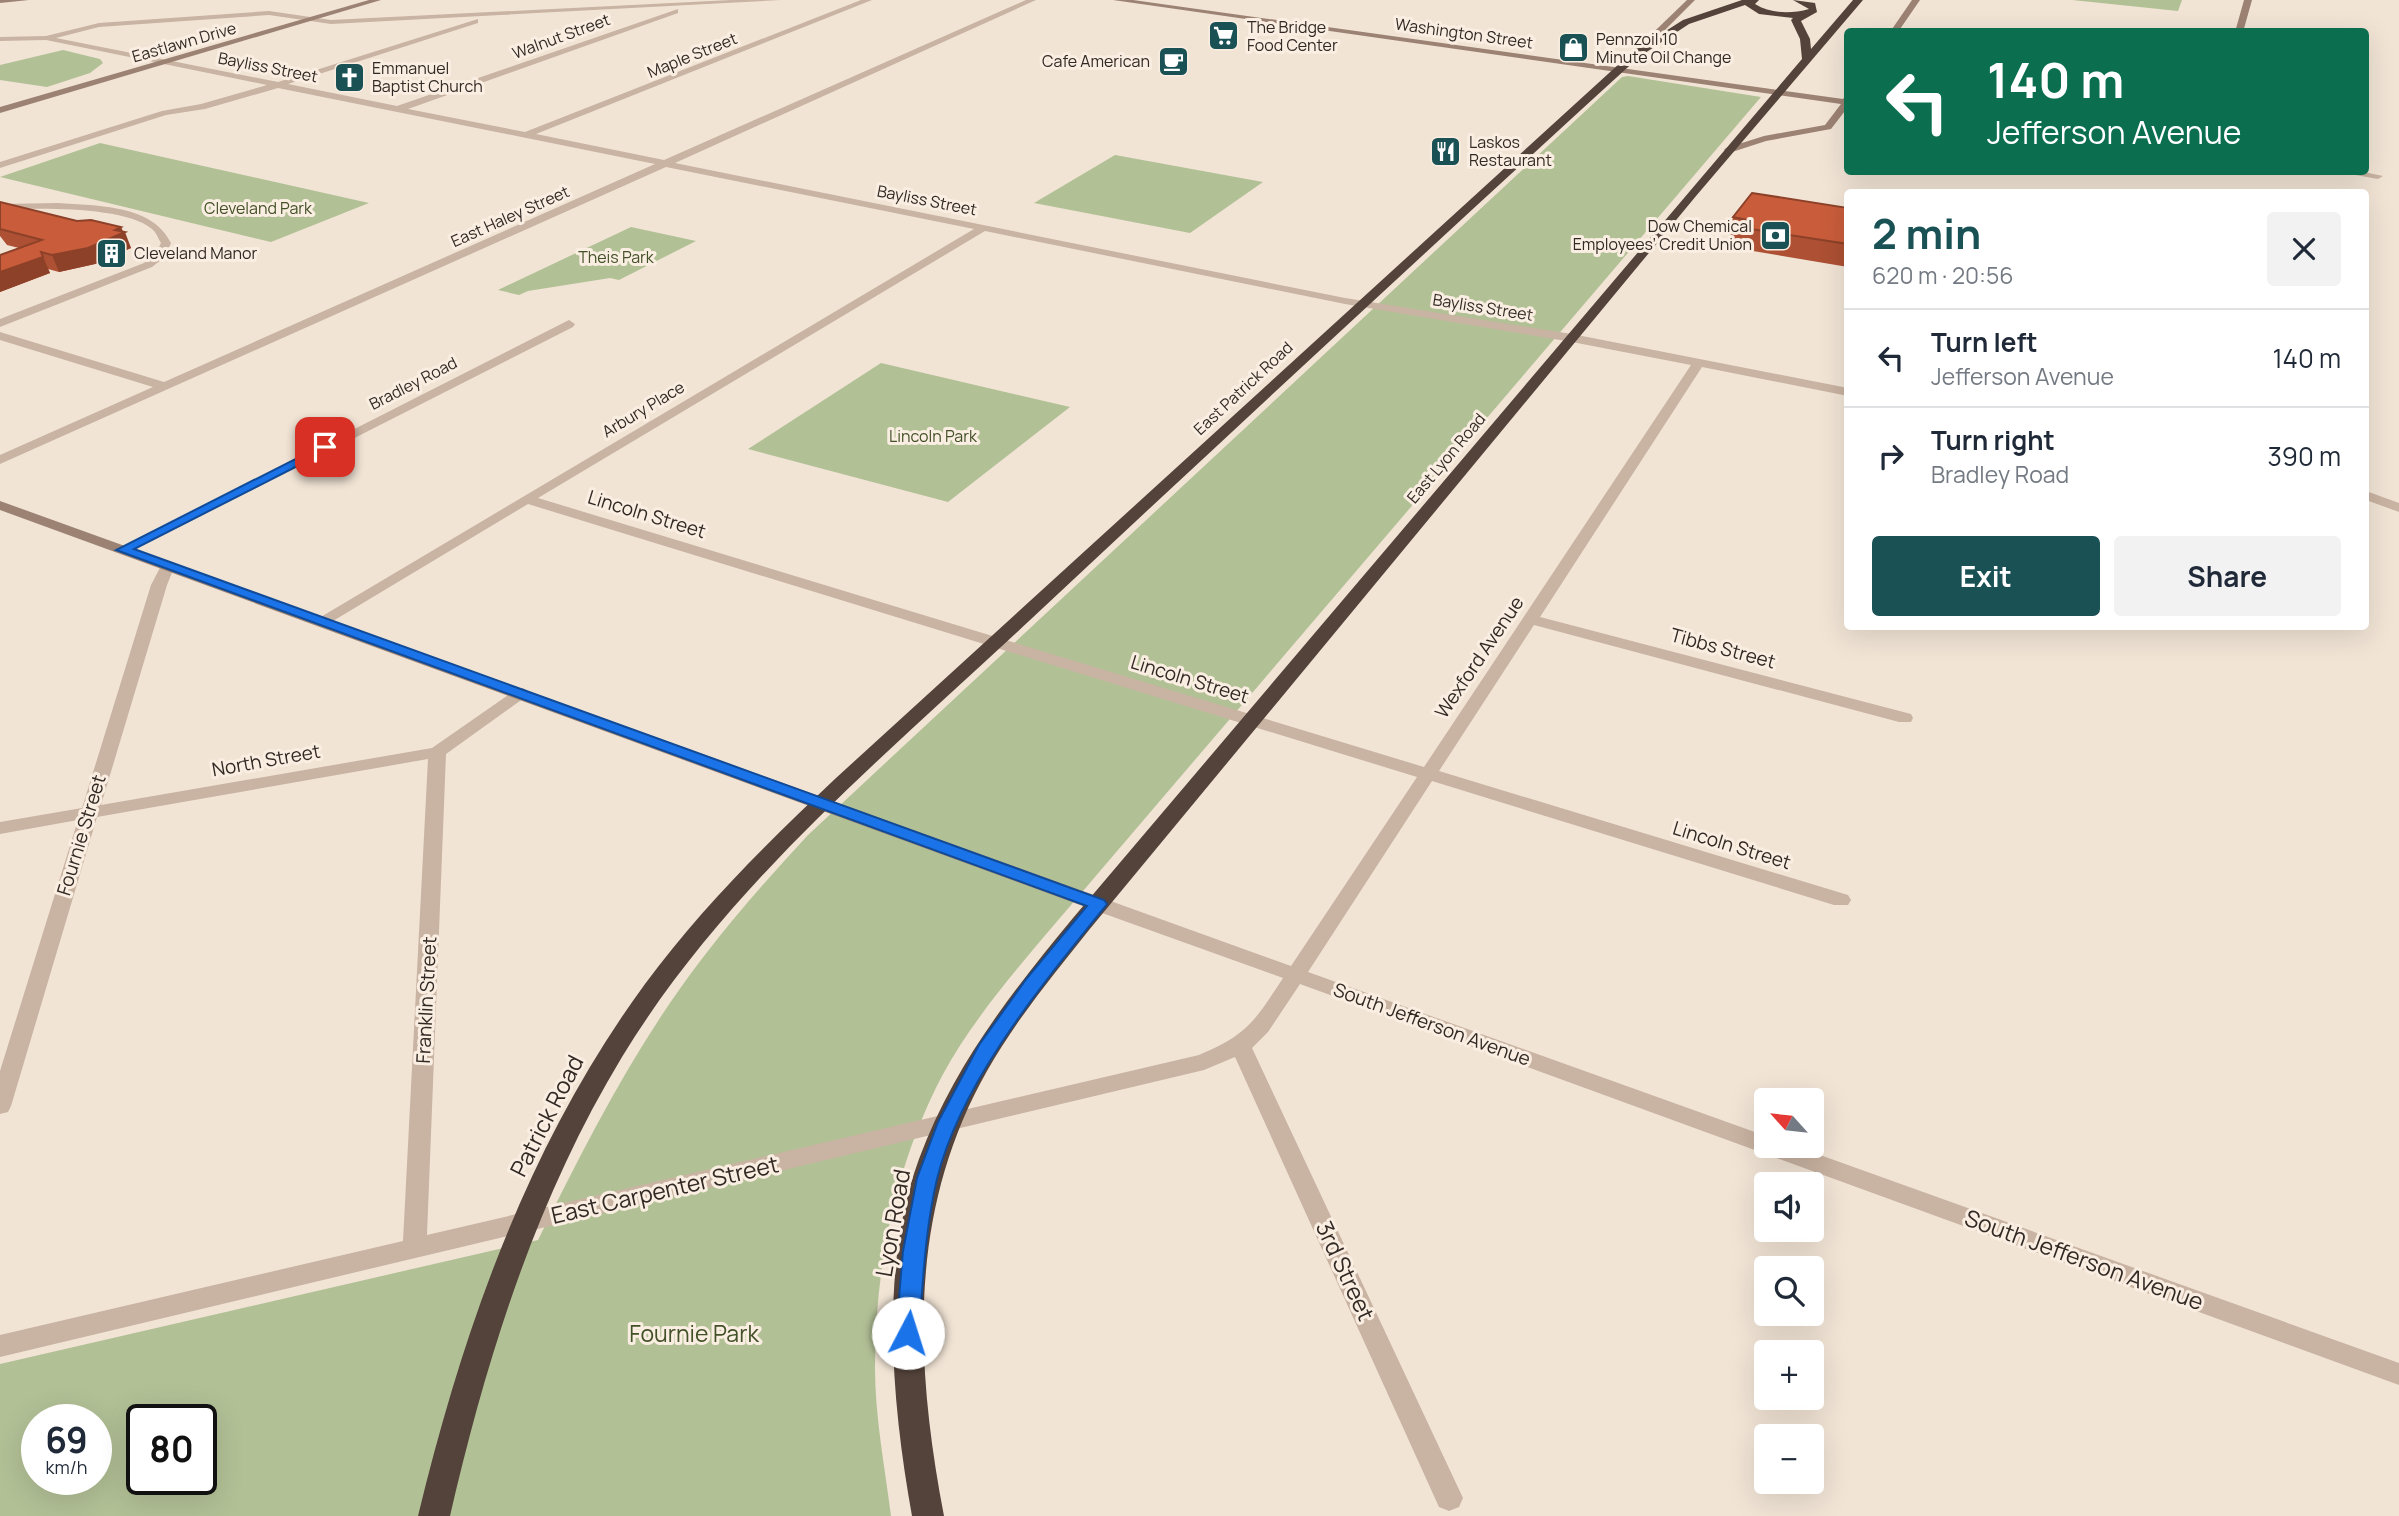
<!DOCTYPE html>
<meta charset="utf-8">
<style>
:root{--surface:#fff;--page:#f2f2f3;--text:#1f2937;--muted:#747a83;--line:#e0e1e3;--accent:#1a5155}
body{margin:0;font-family:Manrope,sans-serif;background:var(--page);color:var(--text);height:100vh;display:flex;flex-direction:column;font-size:26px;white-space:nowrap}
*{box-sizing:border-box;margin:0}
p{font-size:23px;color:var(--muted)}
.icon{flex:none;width:38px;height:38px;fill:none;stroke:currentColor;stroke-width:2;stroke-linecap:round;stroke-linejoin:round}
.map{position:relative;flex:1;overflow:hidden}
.details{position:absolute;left:1844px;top:189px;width:525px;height:441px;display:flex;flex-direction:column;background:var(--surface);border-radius:7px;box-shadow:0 7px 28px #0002}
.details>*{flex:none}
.top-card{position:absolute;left:1844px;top:28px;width:525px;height:147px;border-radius:7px;box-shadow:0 7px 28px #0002;background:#0b6e4f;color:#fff;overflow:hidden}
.needle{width:46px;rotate:297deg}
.controls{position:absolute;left:1754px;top:1088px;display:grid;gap:14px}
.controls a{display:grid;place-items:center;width:70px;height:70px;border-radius:7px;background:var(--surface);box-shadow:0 7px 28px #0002;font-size:35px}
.speed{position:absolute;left:21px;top:1404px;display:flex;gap:14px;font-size:35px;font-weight:700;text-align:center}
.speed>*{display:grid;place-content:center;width:91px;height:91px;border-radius:50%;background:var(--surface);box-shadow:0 7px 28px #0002;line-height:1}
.speed small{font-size:18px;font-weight:400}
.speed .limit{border:4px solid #111;border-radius:10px;background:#fff;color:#111}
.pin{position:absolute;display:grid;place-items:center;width:60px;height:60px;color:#fff;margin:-30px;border-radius:14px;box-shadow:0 4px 10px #0006}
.me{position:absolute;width:77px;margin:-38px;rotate:5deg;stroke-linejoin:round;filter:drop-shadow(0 0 5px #0008)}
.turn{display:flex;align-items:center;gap:24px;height:147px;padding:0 28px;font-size:32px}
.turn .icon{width:91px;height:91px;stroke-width:2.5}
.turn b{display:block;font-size:49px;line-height:60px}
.round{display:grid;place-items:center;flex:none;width:74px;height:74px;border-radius:7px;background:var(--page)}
.head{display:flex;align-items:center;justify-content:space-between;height:119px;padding:0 28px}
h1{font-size:42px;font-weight:700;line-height:52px;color:var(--accent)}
.action{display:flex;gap:14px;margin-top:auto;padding:14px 28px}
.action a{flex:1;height:80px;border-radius:7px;background:var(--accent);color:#fff;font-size:28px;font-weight:700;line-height:80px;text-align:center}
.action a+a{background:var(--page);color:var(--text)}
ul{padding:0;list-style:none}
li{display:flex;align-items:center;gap:21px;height:98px;padding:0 28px;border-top:2px solid var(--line)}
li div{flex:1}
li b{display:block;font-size:26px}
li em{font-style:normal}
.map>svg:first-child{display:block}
.green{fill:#b2c096;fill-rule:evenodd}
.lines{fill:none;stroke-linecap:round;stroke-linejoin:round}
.street{fill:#c9b3a2;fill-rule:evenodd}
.secondary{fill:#9c8273;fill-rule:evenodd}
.highway{fill:#54433b;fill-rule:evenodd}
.wall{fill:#ad5033}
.shaded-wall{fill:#8d4129}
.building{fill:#c95d3b;stroke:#8d4129;stroke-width:2}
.route{fill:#1a73e8;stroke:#114b97;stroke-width:2}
.labels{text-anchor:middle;stroke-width:6;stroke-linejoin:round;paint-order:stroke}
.far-poi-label{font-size:16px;fill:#332924;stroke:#f9eee1;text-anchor:start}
.far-street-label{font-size:16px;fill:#332924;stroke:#f9eee1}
.far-park-label{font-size:16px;fill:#435128;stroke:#f9eee1}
.street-label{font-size:19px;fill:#332924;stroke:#f9eee1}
.near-street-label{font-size:23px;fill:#332924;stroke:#f9eee1}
.near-park-label{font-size:23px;fill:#435128;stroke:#f9eee1}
</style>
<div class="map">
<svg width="2399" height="1516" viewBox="0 0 2399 1516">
<rect width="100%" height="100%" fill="#f1e4d5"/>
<!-- green -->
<g class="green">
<path d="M2072,0H2182L2178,11Z"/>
<path d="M63,50L100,59L103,63L90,73L47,87L0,80V65Z"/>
<path d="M1628,76L1761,97L1042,939C1006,982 969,1026 942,1076C895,1166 875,1267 875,1368C875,1417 885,1468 891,1516H0V1364L538,1240C586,1143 635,1046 701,960C734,916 771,875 808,835L1622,77ZM37,1419H96V1479H37ZM142,1419H201V1479H142Z"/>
<path d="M100,143L369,203L271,242L0,177Z"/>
<path d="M1115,155L1263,182L1190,233L1034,203Z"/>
<path d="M631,227L696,241L619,280L610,278L528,291L519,295L498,290Z"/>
<path d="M881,363L1070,407L948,502L748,449Z"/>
</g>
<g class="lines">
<!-- street -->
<g class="street">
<path d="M731,0H781L331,24L269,15L99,27L56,38L278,82L478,19V23L288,84L397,106L678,9V13L408,109L525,132L861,0H872L536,134L664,160L1026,0H1036L675,163L1345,298L1572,334L1848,388V396L1702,367L1540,617L1911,714L1913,718L1911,722H1899L1534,625L1439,771L1848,895L1851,900L1848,905H1834L1432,781L1308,972L1766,1136V1146H1795L2399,1363V1385L1300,984L1268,1032L1252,1048L1463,1498L1459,1507L1449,1511L1439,1507L1235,1057L1204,1070L0,1357V1335L403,1241L428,759L97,817L11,1106L8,1112L0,1114V1071L78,820L0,834V822L82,808L151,585L163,562L168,561L175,565L167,585L101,805L432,748L517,689L523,688L531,693L446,754L427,1235L1199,1055C1248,1034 1254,1022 1283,978L1091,909L1088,904L1091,899H1105L1291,966L1417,777L528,504L328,624H316L314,621L974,229L666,167L0,464V455L153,387L0,340V332L164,382L655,164L278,88L205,109L166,115L0,168V162L162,111L201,104L267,85L46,40L0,41V37L46,36L99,23L269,11L331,20ZM985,231L1345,304L1572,342L1691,365L1424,767L538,498Z"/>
<path d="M2338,172H2364L2383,176L2378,179Z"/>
<path d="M58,203C97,206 152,204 171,243L165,257L152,267L0,327V319L144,263L156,253L161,243C158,238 156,232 152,229C125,206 35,208 0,210V204Z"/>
<path d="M569,320L575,324L573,327L128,553H118L116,550Z"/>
<path d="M2366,491L2399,503V512L2366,500Z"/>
</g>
<!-- secondary -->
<g class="secondary">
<path d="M0,0H29L0,3Z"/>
<path d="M369,0H381L0,113V107Z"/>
<path d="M1113,0H1133L1843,99L1848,92V107L1831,129L1766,141L1729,153L1724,150L1726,148L1764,136L1825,125L1841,104Z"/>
<path d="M1687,0H1695L1638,57H1632V53Z"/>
<path d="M1912,0H1920L1898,32H1890Z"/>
<path d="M2244,0H2252L2243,32H2235Z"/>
<path d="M0,501L1105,899L1108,904L1105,909H1091L0,510Z"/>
</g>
<!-- highway -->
<path class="highway" d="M1742,0H1759L1755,4C1771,14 1791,14 1809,9L1793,0L1815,3L1817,12L1801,21L1810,39L1811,49L1853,0H1863L1696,196L1089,930C1053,975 1016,1020 987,1071C907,1212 915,1363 944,1516H912C892,1404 879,1268 919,1159C953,1067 1011,993 1073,918L1802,59L1800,39L1791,20L1793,18L1759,14L1745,5L1689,24L1639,57C1434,244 1231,432 1029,621C885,756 726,886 622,1057C536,1199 487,1356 450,1516H418C464,1326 529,1142 645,984C701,908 768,842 836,778L1631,53L1683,20Z"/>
</g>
<!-- wall -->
<g class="wall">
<path d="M0,202L77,221L121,227L131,248L95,264L59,272L48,269L50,273L0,292V255L19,248L7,245L0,236Z"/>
<path d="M1848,208V267L1747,250L1748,247L1740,246L1741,241L1729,239L1733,217Z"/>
</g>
<!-- shaded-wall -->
<g class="shaded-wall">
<path d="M121,227L123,233L125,232L131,248L95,264L59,272L52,255Z"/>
<path d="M41,252L50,273L0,292V272Z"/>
</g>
<!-- building -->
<g class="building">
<path d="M1752,193L1848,208V244L1751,229L1753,226L1744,224L1747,220L1733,217Z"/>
<path d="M0,202L77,221L91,220L121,227L115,230L125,232L88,248L52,255L41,252L43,257L0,272V255L42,240L0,229Z"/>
</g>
<!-- route -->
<path class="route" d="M325,444L331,447L329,450L134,549L1104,900L1107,904L1104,908C1042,985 961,1081 937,1179C925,1230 923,1282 919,1333L916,1340L908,1343L899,1340L896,1333L903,1251L917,1178L938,1122L979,1045L1027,978L1087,906L116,550Z"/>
<!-- icons -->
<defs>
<symbol id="supermarket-square" viewBox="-11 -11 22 22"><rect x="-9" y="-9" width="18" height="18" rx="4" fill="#1a5155" stroke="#f9eee1"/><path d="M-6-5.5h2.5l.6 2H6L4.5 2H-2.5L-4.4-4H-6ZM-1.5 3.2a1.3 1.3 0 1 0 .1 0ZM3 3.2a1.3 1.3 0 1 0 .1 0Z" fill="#fff"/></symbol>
<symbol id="shop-square" viewBox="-11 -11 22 22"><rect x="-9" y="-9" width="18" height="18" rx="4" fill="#1a5155" stroke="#f9eee1"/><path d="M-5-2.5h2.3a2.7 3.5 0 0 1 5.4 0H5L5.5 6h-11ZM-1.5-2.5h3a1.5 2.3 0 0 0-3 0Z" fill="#fff"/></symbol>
<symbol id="cafe-square" viewBox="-11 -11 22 22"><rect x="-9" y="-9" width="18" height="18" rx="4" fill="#1a5155" stroke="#f9eee1"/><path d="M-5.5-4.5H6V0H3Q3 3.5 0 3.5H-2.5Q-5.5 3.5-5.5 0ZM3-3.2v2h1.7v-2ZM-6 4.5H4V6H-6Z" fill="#fff"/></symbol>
<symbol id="church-square" viewBox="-11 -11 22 22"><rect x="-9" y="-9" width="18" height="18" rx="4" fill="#1a5155" stroke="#f9eee1"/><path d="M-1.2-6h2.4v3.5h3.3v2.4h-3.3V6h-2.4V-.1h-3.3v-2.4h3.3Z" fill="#fff"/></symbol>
<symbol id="restaurant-square" viewBox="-11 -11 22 22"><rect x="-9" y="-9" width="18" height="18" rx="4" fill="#1a5155" stroke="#f9eee1"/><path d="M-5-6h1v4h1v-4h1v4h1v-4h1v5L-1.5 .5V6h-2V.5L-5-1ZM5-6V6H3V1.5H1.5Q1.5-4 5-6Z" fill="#fff"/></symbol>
<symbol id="bank-square" viewBox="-11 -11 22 22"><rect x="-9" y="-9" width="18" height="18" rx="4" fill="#1a5155" stroke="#f9eee1"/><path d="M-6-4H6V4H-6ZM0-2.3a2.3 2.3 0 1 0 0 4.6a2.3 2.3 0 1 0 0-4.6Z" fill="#fff"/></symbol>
<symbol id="building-square" viewBox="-11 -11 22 22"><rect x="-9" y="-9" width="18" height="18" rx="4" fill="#1a5155" stroke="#f9eee1"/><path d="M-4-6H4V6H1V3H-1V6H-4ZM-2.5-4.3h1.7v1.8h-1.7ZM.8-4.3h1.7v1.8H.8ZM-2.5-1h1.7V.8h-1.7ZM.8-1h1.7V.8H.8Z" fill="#fff"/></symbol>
</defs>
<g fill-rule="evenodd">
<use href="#supermarket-square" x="1206" y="18" width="35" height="35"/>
<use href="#shop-square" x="1556" y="30" width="35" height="35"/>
<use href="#cafe-square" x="1156" y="44" width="35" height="35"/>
<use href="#church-square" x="332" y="60" width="35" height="35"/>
<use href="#restaurant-square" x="1428" y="134" width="35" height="35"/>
<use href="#bank-square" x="1758" y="218" width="35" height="35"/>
<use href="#building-square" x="94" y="236" width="35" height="35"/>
</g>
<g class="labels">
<!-- far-poi labels -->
<g class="far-poi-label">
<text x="1247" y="33">The Bridge<tspan x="1247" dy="18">Food Center</tspan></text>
<text x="1596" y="45">Pennzoil 10<tspan x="1596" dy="18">Minute Oil Change</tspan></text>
<text x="1150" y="67" text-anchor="end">Cafe American</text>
<text x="372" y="74">Emmanuel<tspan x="372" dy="18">Baptist Church</tspan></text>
<text x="1469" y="148">Laskos<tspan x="1469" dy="18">Restaurant</tspan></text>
<text x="1752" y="232" text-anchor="end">Dow Chemical<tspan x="1752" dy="18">Employees’ Credit Union</tspan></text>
<text x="134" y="259">Cleveland Manor</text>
</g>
<!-- far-street labels -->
<g class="far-street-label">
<text transform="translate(1464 33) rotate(8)" y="6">Washington Street</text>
<text transform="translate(561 36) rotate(-20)" y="6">Walnut Street</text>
<text transform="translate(184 42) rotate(-16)" y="6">Eastlawn Drive</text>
<text transform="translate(692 55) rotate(-22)" y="6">Maple Street</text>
<text transform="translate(268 67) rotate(11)" y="6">Bayliss Street</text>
<text transform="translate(927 200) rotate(11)" y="6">Bayliss Street</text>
<text transform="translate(510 216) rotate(-24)" y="6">East Haley Street</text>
<text transform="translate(1483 307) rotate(9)" y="6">Bayliss Street</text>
<text transform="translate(413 383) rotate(-27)" y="6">Bradley Road</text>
<text transform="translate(1243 388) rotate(-43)" y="6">East Patrick Road</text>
<text transform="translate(643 409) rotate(-31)" y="6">Arbury Place</text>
<text transform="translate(1446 458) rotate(-50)" y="6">East Lyon Road</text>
</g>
<!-- far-park labels -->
<g class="far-park-label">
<text x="258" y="214">Cleveland Park</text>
<text x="616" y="263">Theis Park</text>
<text x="933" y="442">Lincoln Park</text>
</g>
<!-- street labels -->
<g class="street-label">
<text transform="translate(647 514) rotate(17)" y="7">Lincoln Street</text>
<text transform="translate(1723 648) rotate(15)" y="7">Tibbs Street</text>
<text transform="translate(1479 657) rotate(-56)" y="7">Wexford Avenue</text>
<text transform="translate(1190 679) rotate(17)" y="7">Lincoln Street</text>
<text transform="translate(266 760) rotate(-10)" y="7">North Street</text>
<text transform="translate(81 835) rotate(-73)" y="7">Fournie Street</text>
<text transform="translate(1732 845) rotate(17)" y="7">Lincoln Street</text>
<text transform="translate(426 1000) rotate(-87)" y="7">Franklin Street</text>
<text transform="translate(1432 1024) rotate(20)" y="7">South Jefferson Avenue</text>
</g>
<!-- near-street labels -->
<g class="near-street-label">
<text transform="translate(547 1116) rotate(-63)" y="8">Patrick Road</text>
<text transform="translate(665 1190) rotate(-13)" y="8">East Carpenter Street</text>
<text transform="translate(893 1223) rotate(-80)" y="8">Lyon Road</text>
<text transform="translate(2084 1260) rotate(20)" y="8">South Jefferson Avenue</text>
<text transform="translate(1345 1271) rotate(65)" y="8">3rd Street</text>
</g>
<!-- near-park labels -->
<g class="near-park-label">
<text x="694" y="1342">Fournie Park</text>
</g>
</g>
</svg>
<div class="controls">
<a><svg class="needle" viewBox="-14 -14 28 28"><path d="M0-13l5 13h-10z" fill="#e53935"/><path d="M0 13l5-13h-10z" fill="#747a83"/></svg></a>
<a><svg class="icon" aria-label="sound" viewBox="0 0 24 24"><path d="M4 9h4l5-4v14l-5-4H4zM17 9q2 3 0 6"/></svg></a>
<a><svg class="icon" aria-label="search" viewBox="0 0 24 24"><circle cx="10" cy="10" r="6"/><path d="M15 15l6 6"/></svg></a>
<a>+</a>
<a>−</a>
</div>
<div class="speed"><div>69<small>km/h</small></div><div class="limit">80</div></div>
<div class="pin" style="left:325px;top:447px;background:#d93025"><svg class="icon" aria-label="arrive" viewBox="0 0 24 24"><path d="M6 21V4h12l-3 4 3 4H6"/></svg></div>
<svg class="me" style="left:908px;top:1333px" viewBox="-20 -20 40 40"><circle r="19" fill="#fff"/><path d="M0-13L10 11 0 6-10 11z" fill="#1a73e8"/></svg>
<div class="top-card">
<div class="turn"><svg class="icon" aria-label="left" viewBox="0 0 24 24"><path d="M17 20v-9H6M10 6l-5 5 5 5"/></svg><div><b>140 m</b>Jefferson Avenue</div></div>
</div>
<section class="details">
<div class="head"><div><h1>2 min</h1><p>620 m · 20:56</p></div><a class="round"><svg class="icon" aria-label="close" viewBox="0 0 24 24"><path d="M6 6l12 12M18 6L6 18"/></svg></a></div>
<ul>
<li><svg class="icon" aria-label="left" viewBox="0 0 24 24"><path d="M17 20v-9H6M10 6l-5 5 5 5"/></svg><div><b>Turn left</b><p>Jefferson Avenue</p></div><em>140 m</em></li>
<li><svg class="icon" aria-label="right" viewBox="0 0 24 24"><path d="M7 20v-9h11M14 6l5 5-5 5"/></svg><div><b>Turn right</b><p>Bradley Road</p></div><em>390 m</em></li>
</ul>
<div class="action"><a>Exit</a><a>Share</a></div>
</section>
</div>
